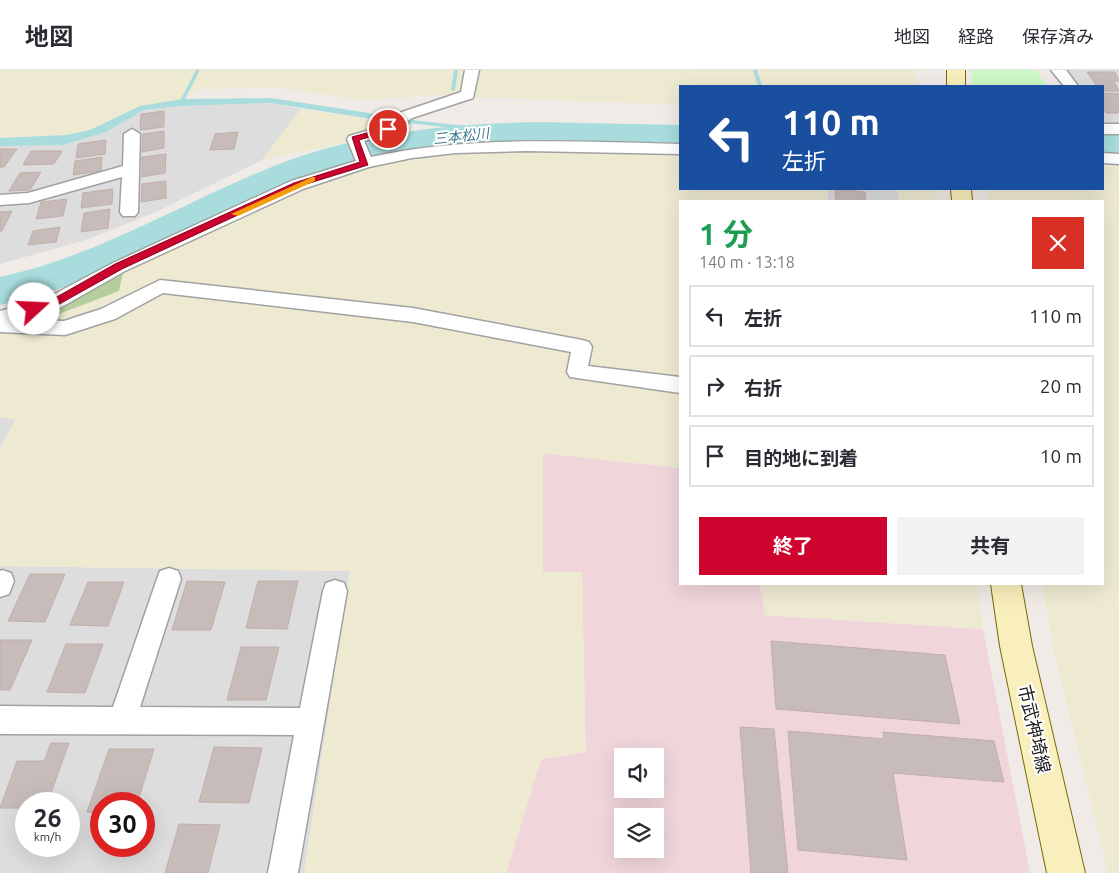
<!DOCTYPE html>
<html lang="ja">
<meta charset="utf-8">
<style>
:root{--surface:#fff;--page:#f2f2f3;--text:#2b2b33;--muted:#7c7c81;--line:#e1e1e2;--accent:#cc042e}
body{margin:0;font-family:Ubuntu,"Noto Sans JP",sans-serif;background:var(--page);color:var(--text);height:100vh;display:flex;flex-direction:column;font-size:19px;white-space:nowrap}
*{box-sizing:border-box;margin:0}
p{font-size:16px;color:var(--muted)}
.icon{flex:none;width:28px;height:28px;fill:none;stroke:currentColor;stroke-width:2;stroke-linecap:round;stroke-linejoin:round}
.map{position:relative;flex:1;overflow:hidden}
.side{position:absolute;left:679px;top:130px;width:425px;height:385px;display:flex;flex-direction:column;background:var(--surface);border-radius:0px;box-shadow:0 5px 20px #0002}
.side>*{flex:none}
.banner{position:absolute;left:679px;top:15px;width:425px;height:105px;border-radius:0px;box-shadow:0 5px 20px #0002;background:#1a4fa0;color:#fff;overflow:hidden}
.fabs{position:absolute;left:614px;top:678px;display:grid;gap:10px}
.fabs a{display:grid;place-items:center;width:50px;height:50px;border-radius:0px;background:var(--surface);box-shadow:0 5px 20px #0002;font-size:25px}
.speed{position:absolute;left:15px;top:722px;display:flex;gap:10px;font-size:25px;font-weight:700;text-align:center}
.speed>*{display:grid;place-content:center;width:65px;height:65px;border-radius:50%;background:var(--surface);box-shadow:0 5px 20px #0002;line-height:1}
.speed small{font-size:12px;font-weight:400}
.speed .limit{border:8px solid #d22;background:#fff;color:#111}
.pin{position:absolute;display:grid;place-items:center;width:42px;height:42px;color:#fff;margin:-21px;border:2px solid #fff;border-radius:50%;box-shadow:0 1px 5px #0007}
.me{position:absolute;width:55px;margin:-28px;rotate:70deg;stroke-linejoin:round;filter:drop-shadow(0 0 4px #0008)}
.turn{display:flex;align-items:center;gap:18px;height:105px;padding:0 20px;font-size:22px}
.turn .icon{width:65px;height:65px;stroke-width:2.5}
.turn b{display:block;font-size:35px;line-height:42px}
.round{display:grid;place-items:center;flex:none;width:52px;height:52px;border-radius:0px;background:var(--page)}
.headline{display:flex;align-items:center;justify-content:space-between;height:85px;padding:0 20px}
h1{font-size:30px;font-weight:700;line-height:38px;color:#1e9e55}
.button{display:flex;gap:10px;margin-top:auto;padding:10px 20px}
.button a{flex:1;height:58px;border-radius:0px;background:var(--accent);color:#fff;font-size:20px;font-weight:700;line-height:58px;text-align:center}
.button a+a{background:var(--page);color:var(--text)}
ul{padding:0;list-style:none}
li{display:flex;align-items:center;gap:15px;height:62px;margin:0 10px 8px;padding:0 10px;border:2px solid var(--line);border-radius:0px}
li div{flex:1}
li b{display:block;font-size:19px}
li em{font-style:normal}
header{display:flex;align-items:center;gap:30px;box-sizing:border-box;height:70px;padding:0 25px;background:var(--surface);border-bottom:1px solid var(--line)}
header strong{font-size:24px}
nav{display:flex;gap:28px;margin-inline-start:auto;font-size:18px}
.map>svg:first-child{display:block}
.residential{fill:#dedddd;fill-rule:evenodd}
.commercial{fill:#f0d6db;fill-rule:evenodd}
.farmland{fill:#eeead2}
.forest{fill:#b5cf9c}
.park{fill:#ccf9c5}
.water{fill:#a8dcdd}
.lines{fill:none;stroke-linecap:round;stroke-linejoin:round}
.stream{fill:#a8dcdd;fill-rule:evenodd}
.river{fill:#a8dcdd;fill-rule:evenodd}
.building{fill:#c8bcba;stroke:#c2aea9}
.street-casing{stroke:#a1a1a1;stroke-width:3}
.secondary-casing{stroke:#766b07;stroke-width:2}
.street{fill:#fff;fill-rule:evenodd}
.secondary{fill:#f9efbc;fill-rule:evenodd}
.route{fill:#cc042e;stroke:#85031e}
.slow{fill:#f59e0b}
.labels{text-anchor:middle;stroke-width:4;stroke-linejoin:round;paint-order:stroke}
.far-water-label{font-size:14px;font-style:italic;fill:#41788f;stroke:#fff}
.near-street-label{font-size:18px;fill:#202020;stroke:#fff}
</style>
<header>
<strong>地図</strong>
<nav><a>地図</a><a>経路</a><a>保存済み</a></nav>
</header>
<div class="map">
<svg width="1119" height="803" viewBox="0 0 1119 803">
<rect width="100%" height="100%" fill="#f0ebe6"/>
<!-- residential -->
<g class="residential">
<path d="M1052,0H1119V54H1103L1102,16H1064Z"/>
<path d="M270,33L301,39L262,90L158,141L89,169L0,194V76L64,75L106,62L144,40L181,36Z"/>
<path d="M827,119H897L899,131H828Z"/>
<path d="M0,347L16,349L0,378Z"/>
<path d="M0,496L350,501L304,803H0ZM26,734H69V776H26ZM101,734H144V776H101Z"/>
</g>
<!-- commercial -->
<path class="commercial" d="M543,383L680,398V514H760L765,545L983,559L1030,803H506L541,689L585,682L582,502H543ZM622,686H655V719H622ZM622,746H655V779H622Z"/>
<!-- farmland -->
<g class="farmland">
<path d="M0,0H916L915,16H680V35L475,27L457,24L365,30L277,18L200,19L183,29L140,36L90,60L66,65L0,68Z"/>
<path d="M301,39L398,53L389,63L262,90Z"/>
<path d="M529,79L680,82V119H827L828,131H680V398L543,383V502H582L586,682L541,689L506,803H304L350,501L0,496V378L16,350L0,347V254L38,252L119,221L124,199L304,117L369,94L455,81Z"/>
<path d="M1103,96H1119V803H1108L1053,577L1042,514H1102V131H988L987,119H1102Z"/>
<path d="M897,119H936L937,131H899Z"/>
<path d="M760,514H977L983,559L765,545Z"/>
</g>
<!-- forest -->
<path class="forest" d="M124,199L119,221L38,252H6Z"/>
<!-- park -->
<path class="park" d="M971,0H1036L1047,16H972Z"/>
<!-- water -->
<path class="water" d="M271,28L415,50L410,55L270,33L181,36L144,40L106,62L64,75L0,76V68L66,65L90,60L140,36L183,29Z"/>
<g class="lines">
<!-- stream -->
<g class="stream">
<path d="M196,0H200L185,29L181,30V29Z"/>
<path d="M454,0H458L455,20L453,21L451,20Z"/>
<path d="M753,0H757L762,16H758Z"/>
<path d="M403,49L502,60L505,62L502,64L401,52L400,51Z"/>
</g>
<!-- river -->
<g class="river">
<path d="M536,52L680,55V75C577,73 452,62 353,92C274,117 204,160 129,193C87,212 44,224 0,235V207C102,185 189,128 287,91C367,62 451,54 536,52Z"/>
<path d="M1102,62L1119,63V83L1102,82Z"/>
</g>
</g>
<!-- building -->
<g class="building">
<path d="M1087,2H1115L1119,11H1114L1119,21H1102V16H1097Z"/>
<path d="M1102,23L1119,24V43H1106L1102,37Z"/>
<path d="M164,41V57L140,60L141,44Z"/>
<path d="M164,61V78L142,82L143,64Z"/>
<path d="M238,62L234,79L210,80L215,64Z"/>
<path d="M106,70L105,84L76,88L78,74Z"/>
<path d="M0,79H17L4,97H0Z"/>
<path d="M31,81H62L54,94L23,95Z"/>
<path d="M166,84L165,103L142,107V87Z"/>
<path d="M102,87L101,101L73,105L75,91Z"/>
<path d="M41,102L30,120L9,121L20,103Z"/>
<path d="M166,111V128L141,132L142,114Z"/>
<path d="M113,119L112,134L81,138L83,123Z"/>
<path d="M835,119L865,122L866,131H836Z"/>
<path d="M67,129L63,146L36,149L41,132Z"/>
<path d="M110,139L108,158L81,162L84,143Z"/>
<path d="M12,141L2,161H0V142Z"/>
<path d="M60,157L56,172L28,175L33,161Z"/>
<path d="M30,504H65L45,552L8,551Z"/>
<path d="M187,511L225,512L211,560H172Z"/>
<path d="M258,511H298L287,559L246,558Z"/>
<path d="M88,512H124L108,556L70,555Z"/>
<path d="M0,570H32L10,620H0Z"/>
<path d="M771,571L945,585L960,654L776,639Z"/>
<path d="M66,574H103L85,623L47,622Z"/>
<path d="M241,577H279L266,630H227Z"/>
<path d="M740,657L774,659L788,803H751Z"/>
<path d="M788,661L884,669L883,662L994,671L1004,712L893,703L907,790L798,780Z"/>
<path d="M51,673H69L47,734H26V738H0L17,691H44Z"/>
<path d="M214,677L262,678L249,733L199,732Z"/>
<path d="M109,679H154L137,734H101V743L87,742Z"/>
<path d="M179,754L220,755L208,803H165Z"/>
</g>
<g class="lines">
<defs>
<g id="street">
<path d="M465,0H479L473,28L412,48L393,62L364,71L371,87C473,65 576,72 680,74V84L527,81L456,83L412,88L369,97L303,119L125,201L58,239L20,249L64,251L101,239L160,210L413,238L582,270L589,272L592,277L588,296L680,307V323L570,307L567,302L571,282L413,252L163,223L115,249L65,265L0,262V241L45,229L113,193L291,111L356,91L347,69L349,66L383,56L402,42L461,22Z"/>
<path d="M1051,0H1066L1078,16H1064Z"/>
<rect x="1102" y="54" width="17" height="10"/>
<path d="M132,59L140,64L138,142L135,146H123L120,142L122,107L29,133L0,135V125L28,123L123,96L124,64Z"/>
<path d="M1102,83L1119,84V94L1102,93Z"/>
<path d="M169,498L178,501L181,509L140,637L300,638L323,521L326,513L335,510L344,513L347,521L298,803H268L294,665L0,664V636L113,637L157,509L160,501Z"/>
<path d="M2,500L11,503L14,511L9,524L0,527V501Z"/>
</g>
<g id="secondary">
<rect x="947" y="0" width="18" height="16"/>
<path d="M951,119H971L972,131H952Z"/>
<path d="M991,514H1021L1032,576L1085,803H1047L1000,576Z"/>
</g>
</defs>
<!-- street casing -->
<use href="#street" class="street-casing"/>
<!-- secondary casing -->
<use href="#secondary" class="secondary-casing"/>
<!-- street -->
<use href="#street" class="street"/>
<!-- secondary -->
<use href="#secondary" class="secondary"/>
</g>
<!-- route -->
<path class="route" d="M388,57L391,58V61L359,70L368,95L300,116L122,199L54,237L34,243L29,239L48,232L115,194L294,113L360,92L352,67Z"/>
<!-- slow -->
<path class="slow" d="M312,107H315V111L238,146L231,144Z"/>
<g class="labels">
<!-- far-water labels -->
<g class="far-water-label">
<text transform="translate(461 66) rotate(-6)" y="5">三本松川</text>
</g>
<!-- near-street labels -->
<g class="near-street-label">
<text transform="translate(1034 659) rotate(77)" y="6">市武神埼線</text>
</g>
</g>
</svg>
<div class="fabs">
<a><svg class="icon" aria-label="sound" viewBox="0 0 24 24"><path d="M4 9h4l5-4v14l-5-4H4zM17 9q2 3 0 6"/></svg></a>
<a><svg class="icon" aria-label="layers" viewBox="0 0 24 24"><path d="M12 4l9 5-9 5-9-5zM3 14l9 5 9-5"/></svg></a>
</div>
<div class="speed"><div>26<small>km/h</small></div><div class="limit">30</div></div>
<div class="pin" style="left:388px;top:59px;background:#d93025"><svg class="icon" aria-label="arrive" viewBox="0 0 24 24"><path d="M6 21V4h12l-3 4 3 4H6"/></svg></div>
<svg class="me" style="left:34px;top:239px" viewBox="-20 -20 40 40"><circle r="19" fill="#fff"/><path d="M0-13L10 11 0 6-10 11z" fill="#cc042e"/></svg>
<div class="banner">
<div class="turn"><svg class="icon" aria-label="left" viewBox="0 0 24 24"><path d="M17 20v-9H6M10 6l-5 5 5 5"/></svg><div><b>110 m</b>左折</div></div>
</div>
<section class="side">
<div class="headline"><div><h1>1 分</h1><p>140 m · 13:18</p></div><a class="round" style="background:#d93025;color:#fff"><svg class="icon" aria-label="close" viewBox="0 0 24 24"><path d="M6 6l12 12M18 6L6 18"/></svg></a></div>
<ul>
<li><svg class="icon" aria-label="left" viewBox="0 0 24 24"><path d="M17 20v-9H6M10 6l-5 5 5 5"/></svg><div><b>左折</b></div><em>110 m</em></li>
<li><svg class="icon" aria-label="right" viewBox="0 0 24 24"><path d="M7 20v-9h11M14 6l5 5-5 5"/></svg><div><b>右折</b></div><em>20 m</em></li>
<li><svg class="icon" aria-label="arrive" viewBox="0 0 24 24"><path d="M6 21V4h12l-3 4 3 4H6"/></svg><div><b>目的地に到着</b></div><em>10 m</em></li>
</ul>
<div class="button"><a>終了</a><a>共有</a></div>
</section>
</div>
